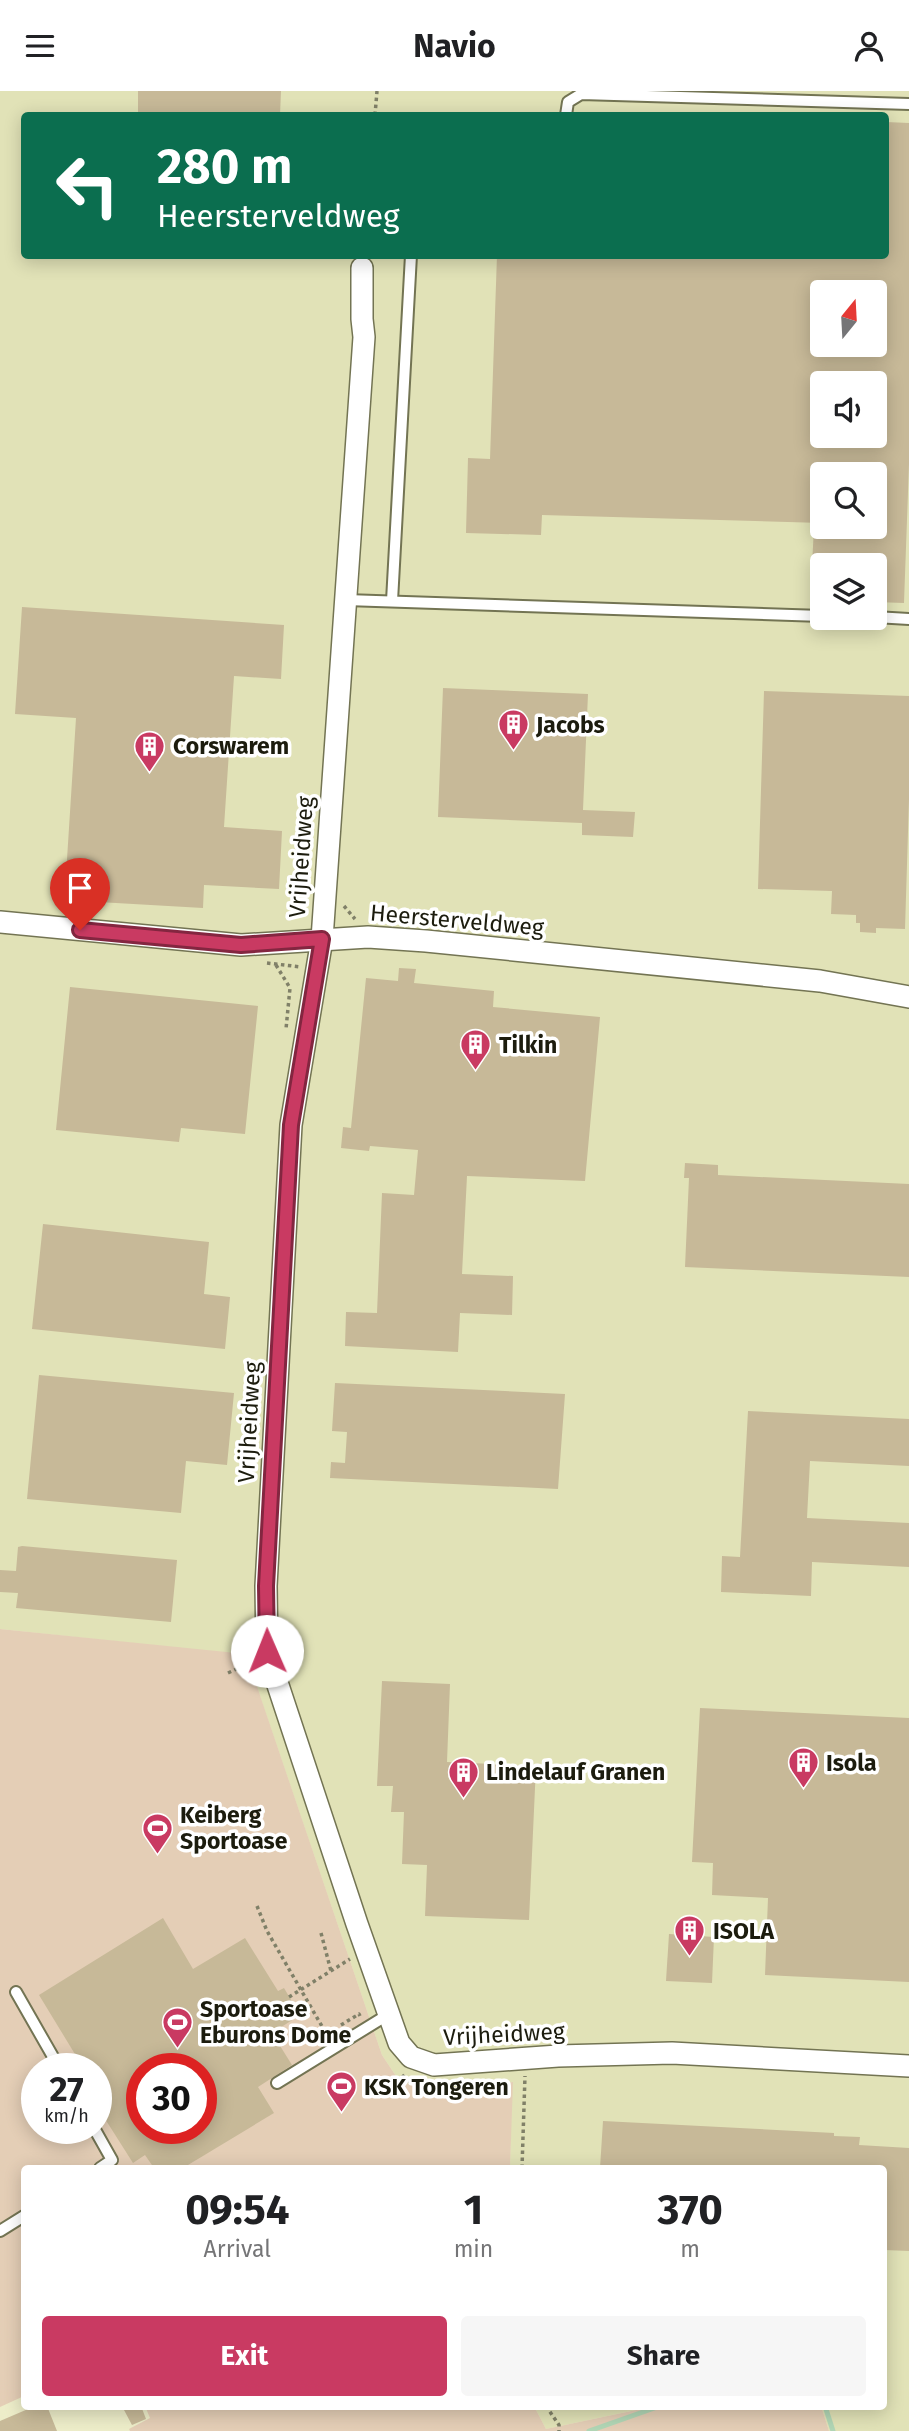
<!DOCTYPE html>
<style>
:root{--surface:#fff;--page:#f6f6f6;--text:#202124;--muted:#757577;--accent:#c93a62}
body{margin:0;font-family:"Fira Sans",sans-serif;background:var(--page);color:var(--text);height:100vh;display:flex;flex-direction:column;font-size:26px;white-space:nowrap}
*{box-sizing:border-box;margin:0}
p{font-size:23px;color:var(--muted)}
.icon{flex:none;width:38px;height:38px;fill:none;stroke:currentColor;stroke-width:2;stroke-linecap:round;stroke-linejoin:round}
.map{position:relative;flex:1;overflow:hidden}
.side{position:absolute;left:21px;top:2074px;width:866px;height:245px;display:flex;flex-direction:column;background:var(--surface);border-radius:7px;box-shadow:0 4px 18px #0003}
.side>*{flex:none}
.top-card{position:absolute;left:21px;top:21px;width:868px;height:147px;border-radius:7px;box-shadow:0 4px 18px #0003;background:#0b6e4f;color:#fff;overflow:hidden}
.needle{width:46px;rotate:18deg}
.controls{position:absolute;left:810px;top:189px;display:grid;gap:14px}
.controls a{display:grid;place-items:center;width:77px;height:77px;border-radius:7px;background:var(--surface);box-shadow:0 4px 18px #0003;font-size:35px}
.speed{position:absolute;left:21px;top:1962px;display:flex;gap:14px;font-size:35px;font-weight:700;text-align:center}
.speed>*{display:grid;place-content:center;width:91px;height:91px;border-radius:50%;background:var(--surface);box-shadow:0 4px 18px #0003;line-height:1}
.speed small{font-size:18px;font-weight:400}
.speed .limit{border:10px solid #d22;background:#fff;color:#111}
.pin{position:absolute;display:grid;place-items:center;width:60px;height:60px;color:#fff;margin:-72px -30px;border-radius:50% 50% 50% 0;rotate:-45deg;box-shadow:0 0 7px #0007}
.pin .icon{rotate:45deg}
.me{position:absolute;width:77px;margin:-38px;rotate:359deg;stroke-linejoin:round;filter:drop-shadow(0 0 5px #0008)}
.turn{display:flex;align-items:center;gap:24px;height:147px;padding:0 21px;font-size:32px}
.turn .icon{width:91px;height:91px;stroke-width:2.5}
.turn b{display:block;font-size:49px;line-height:60px}
.eta{display:flex;justify-content:space-evenly;align-items:center;height:119px;text-align:center}
.eta b{font-size:42px;font-weight:700;line-height:49px}
.primary-button{display:flex;gap:14px;margin-top:auto;padding:14px 21px}
.primary-button a{flex:1;height:80px;border-radius:7px;background:var(--accent);color:#fff;font-size:28px;font-weight:700;line-height:80px;text-align:center}
.primary-button a+a{background:var(--page);color:var(--text)}
header{display:flex;justify-content:space-between;align-items:center;height:91px;padding:0 21px;background:var(--surface);font-size:32px;font-weight:700}
.map>svg:first-child{display:block}
.built{fill:#e1e2b7;fill-rule:evenodd}
.green{fill:#e4ceb6;fill-rule:evenodd}
.lines{fill:none;stroke-linecap:round;stroke-linejoin:round}
.stream{stroke:#b1d6b5;stroke-width:5}
.building{fill:#c7b998;fill-rule:evenodd}
.lane-casing{stroke:#737453;stroke-width:14}
.street-casing{stroke:#737453;stroke-width:24}
.path{stroke:#808068;stroke-width:3.5;stroke-dasharray:3.5 3.5;stroke-linecap:butt}
.lane{stroke:#fff;stroke-width:10}
.street{stroke:#fff;stroke-width:21}
.route-casing{stroke:#832640;stroke-width:18}
.route{stroke:#c93a62;stroke-width:12}
.labels{text-anchor:middle;stroke-width:7;stroke-linejoin:round;paint-order:stroke}
.poi-label{font-size:23px;font-weight:bold;fill:#1c1c0e;stroke:#fff;text-anchor:start}
.street-label{font-size:23px;fill:#1c1c0e;stroke:#fff}
</style>
<header><svg class="icon" aria-label="menu" viewBox="0 0 24 24"><path d="M4 6h16M4 12h16M4 18h16"/></svg>Navio<svg class="icon" aria-label="person" viewBox="0 0 24 24"><circle cx="12" cy="8" r="4"/><path d="M4 21q1-7 8-7t8 7"/></svg></header>
<div class="map">
<svg width="909" height="2340" viewBox="0 0 909 2340">
<rect width="100%" height="100%" fill="#ededc9"/>
<!-- built -->
<g class="built">
<path d="M0,0H909V2340H829L821,2315H884V2077H510L512,1991L422,1999L398,1988L382,1964L246,1564L0,1538ZM24,24H886V164H24ZM822,201H875V254H822ZM822,292H875V345H822ZM822,383H875V436H822ZM822,474H875V527H822Z"/>
<path d="M534,2315H655L546,2338Z"/>
</g>
<!-- green -->
<g class="green">
<path d="M0,1538L246,1563L382,1964L398,1988L422,1999L513,1991L510,2077H24V2305L0,2316ZM37,1978H96V2037H37ZM142,1978H201V2037H142Z"/>
<path d="M145,2315H534L546,2338L655,2315H821L829,2340H130L129,2338L150,2327Z"/>
</g>
<g class="lines">
<!-- stream -->
<g class="stream">
<path d="M825,2315L833,2340"/>
<path d="M589,2340L660,2315"/>
</g>
</g>
<!-- building -->
<g class="building">
<path d="M138,0H281L280,24H138Z"/>
<path d="M886,31L909,32V373L904,512L875,511V474H812L814,436H875V383H822V432L542,424L541,444L466,442L468,367L490,368L497,164H886ZM822,201H875V254H822ZM822,292H875V345H822Z"/>
<path d="M22,516L284,534L281,588L234,585L224,736L282,740L279,798L204,794L203,817L81,810V785L66,784L76,627L15,623Z"/>
<path d="M443,597L588,603L583,719L635,721L633,746L582,744V732L438,726Z"/>
<path d="M764,600L909,605V708L905,838L876,837V842L860,841V832H856V824L831,823L832,800L758,798Z"/>
<path d="M399,877L416,878L414,892L494,900L493,916L600,926L585,1090L467,1085L462,1183L513,1185L512,1224L460,1222L458,1261L345,1255L346,1221L377,1222L382,1102L414,1104L418,1059L370,1055L369,1060L341,1057L343,1036L351,1037L366,887L398,890Z"/>
<path d="M70,896L258,915L245,1043L181,1037L179,1051L56,1039Z"/>
<path d="M685,1072L718,1074V1084L909,1093V1186L685,1176L689,1087H684Z"/>
<path d="M43,1133L209,1151L204,1203L230,1206L225,1258L32,1238Z"/>
<path d="M39,1284L234,1302L227,1374L186,1370L181,1422L27,1408Z"/>
<path d="M335,1292L565,1303L558,1398L330,1387L331,1371L345,1372L347,1341L332,1340Z"/>
<path d="M748,1320L909,1328V1375L810,1370L807,1427L909,1432V1476L812,1471L811,1505L721,1501L722,1465L740,1466Z"/>
<path d="M22,1455L177,1469L171,1531L16,1517L18,1502L0,1501V1479L16,1480L18,1456Z"/>
<path d="M382,1590L450,1593L447,1671L536,1675L529,1829L425,1825L427,1774L402,1773L404,1721H391L393,1695H377Z"/>
<path d="M700,1617L909,1627V1891L765,1884L768,1807L712,1804L713,1772L692,1771Z"/>
<path d="M163,1827L193,1878L245,1847L278,1900L284,1897L300,1924L272,1942L292,1974L258,1996L274,2022L183,2077H154L145,2064L133,2072L100,2020L107,2015L96,1998V1978H84L39,1904ZM142,1978H201V2037H142Z"/>
<path d="M669,1843L714,1846L712,1892L666,1890Z"/>
<path d="M603,2030L834,2042V2045L860,2046L859,2054L909,2057V2160L884,2159V2077H600Z"/>
<path d="M35,2315H47L57,2340H0V2330Z"/>
<path d="M133,2315H141L146,2328L132,2334L124,2319Z"/>
</g>
<g class="lines">
<defs>
<g id="lane">
<path d="M566,24L568,11L581,3L909,13"/>
<path d="M346,509L822,525"/>
<path d="M392,510L411,164"/>
<path d="M875,526L909,528"/>
<path d="M16,1901L60,1978"/>
<path d="M277,1992L389,1923"/>
<path d="M94,2037L112,2069L100,2077"/>
<path d="M0,2140L24,2125"/>
</g>
<g id="street">
<path d="M362,177V228L364,246L322,848L291,1034L266,1495L267,1561L357,1833L399,1952L411,1966L434,1974L558,1965L672,1962L909,1975"/>
<path d="M0,831L241,854L368,846L426,850L820,890L909,906"/>
</g>
</defs>
<!-- lane casing -->
<use href="#lane" class="lane-casing"/>
<!-- street casing -->
<use href="#street" class="street-casing"/>
<!-- path -->
<g class="path">
<path d="M375,24L377,0"/>
<path d="M344,815L355,828"/>
<path d="M267,872L301,876"/>
<path d="M276,874L290,897L286,938"/>
<path d="M228,1582L251,1571"/>
<path d="M257,1815L267,1840L327,1944"/>
<path d="M321,1842L331,1880"/>
<path d="M289,1906L350,1868"/>
<path d="M341,1934L359,1923L360,1925"/>
<path d="M402,1984L410,1991L434,1994"/>
<path d="M522,2077L525,1985"/>
<path d="M546,2315L559,2334V2340"/>
</g>
<!-- lane -->
<use href="#lane" class="lane"/>
<!-- street -->
<use href="#street" class="street"/>
</g>
<g class="lines">
<defs>
<path id="route" d="M80,839L241,854L322,848L291,1034L266,1495L267,1560"/>
</defs>
<!-- route casing -->
<use href="#route" class="route-casing"/>
<!-- route -->
<use href="#route" class="route"/>
</g>
<!-- icons -->
<defs>
<symbol id="building-pin" viewBox="-11 -11 22 30"><path d="M0 17L-7.5 6A9.5 9.5 0 1 1 7.5 6Z" fill="#c93a62" stroke="#fff"/><path d="M-4-6H4V6H1V3H-1V6H-4ZM-2.5-4.3h1.7v1.8h-1.7ZM.8-4.3h1.7v1.8H.8ZM-2.5-1h1.7V.8h-1.7ZM.8-1h1.7V.8H.8Z" fill="#fff"/></symbol>
<symbol id="stadium-pin" viewBox="-11 -11 22 30"><path d="M0 17L-7.5 6A9.5 9.5 0 1 1 7.5 6Z" fill="#c93a62" stroke="#fff"/><path d="M0-5a6.5 5 0 1 0 0 10a6.5 5 0 1 0 0-10ZM-3.5-1.8h7v3.6h-7Z" fill="#fff"/></symbol>
</defs>
<g fill-rule="evenodd">
<use href="#building-pin" x="496" y="616" width="35" height="47"/>
<use href="#building-pin" x="132" y="638" width="35" height="47"/>
<use href="#building-pin" x="458" y="936" width="35" height="47"/>
<use href="#building-pin" x="786" y="1654" width="35" height="47"/>
<use href="#building-pin" x="446" y="1664" width="35" height="47"/>
<use href="#stadium-pin" x="140" y="1720" width="35" height="47"/>
<use href="#building-pin" x="672" y="1822" width="35" height="47"/>
<use href="#stadium-pin" x="160" y="1914" width="35" height="47"/>
<use href="#stadium-pin" x="324" y="1978" width="35" height="47"/>
</g>
<g class="labels">
<!-- poi labels -->
<g class="poi-label">
<text x="536" y="642">Jacobs</text>
<text x="173" y="663">Corswarem</text>
<text x="499" y="962">Tilkin</text>
<text x="826" y="1680">Isola</text>
<text x="486" y="1689">Lindelauf Granen</text>
<text x="180" y="1732">Keiberg<tspan x="180" dy="26">Sportoase</tspan></text>
<text x="713" y="1848">ISOLA</text>
<text x="200" y="1926">Sportoase<tspan x="200" dy="26">Eburons Dome</tspan></text>
<text x="364" y="2004">KSK Tongeren</text>
</g>
<!-- street labels -->
<g class="street-label">
<text transform="translate(301 766) rotate(-86)" y="8">Vrijheidweg</text>
<text transform="translate(457 829) rotate(5)" y="8">Heersterveldweg</text>
<text transform="translate(249 1331) rotate(-87)" y="8">Vrijheidweg</text>
<text transform="translate(504 1943) rotate(-3)" y="8">Vrijheidweg</text>
</g>
</g>
</svg>
<div class="controls">
<a><svg class="needle" viewBox="-14 -14 28 28"><path d="M0-13l5 13h-10z" fill="#e53935"/><path d="M0 13l5-13h-10z" fill="#757577"/></svg></a>
<a><svg class="icon" aria-label="sound" viewBox="0 0 24 24"><path d="M4 9h4l5-4v14l-5-4H4zM17 9q2 3 0 6"/></svg></a>
<a><svg class="icon" aria-label="search" viewBox="0 0 24 24"><circle cx="10" cy="10" r="6"/><path d="M15 15l6 6"/></svg></a>
<a><svg class="icon" aria-label="layers" viewBox="0 0 24 24"><path d="M12 4l9 5-9 5-9-5zM3 14l9 5 9-5"/></svg></a>
</div>
<div class="speed"><div>27<small>km/h</small></div><div class="limit">30</div></div>
<div class="pin" style="left:80px;top:839px;background:#d93025"><svg class="icon" aria-label="arrive" viewBox="0 0 24 24"><path d="M6 21V4h12l-3 4 3 4H6"/></svg></div>
<svg class="me" style="left:267px;top:1560px" viewBox="-20 -20 40 40"><circle r="19" fill="#fff"/><path d="M0-13L10 11 0 6-10 11z" fill="#c93a62"/></svg>
<div class="top-card">
<div class="turn"><svg class="icon" aria-label="left" viewBox="0 0 24 24"><path d="M17 20v-9H6M10 6l-5 5 5 5"/></svg><div><b>280 m</b>Heersterveldweg</div></div>
</div>
<section class="side">
<div class="eta">
<div><b>09:54</b><p>Arrival</p></div>
<div><b>1</b><p>min</p></div>
<div><b>370</b><p>m</p></div>
</div>
<div class="primary-button"><a>Exit</a><a>Share</a></div>
</section>
</div>
